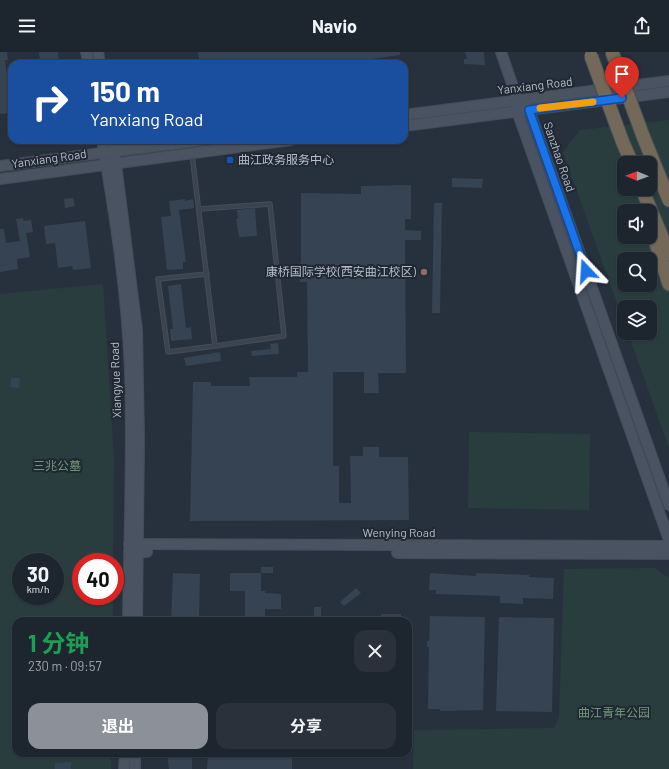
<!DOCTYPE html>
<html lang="zh">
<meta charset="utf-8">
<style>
:root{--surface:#1d252e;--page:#2a313a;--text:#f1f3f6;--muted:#a0a5aa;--line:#3b424a;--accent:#8c9099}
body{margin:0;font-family:Barlow,"Noto Sans SC",sans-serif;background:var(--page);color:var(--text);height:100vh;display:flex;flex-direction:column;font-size:15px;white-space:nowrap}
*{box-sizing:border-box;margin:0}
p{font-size:13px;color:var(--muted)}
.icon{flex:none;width:22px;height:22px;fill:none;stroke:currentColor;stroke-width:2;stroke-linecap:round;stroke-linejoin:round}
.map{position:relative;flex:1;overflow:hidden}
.side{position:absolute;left:12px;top:565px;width:400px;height:140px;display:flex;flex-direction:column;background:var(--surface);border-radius:12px;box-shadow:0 1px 3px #0004,0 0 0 1px var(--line)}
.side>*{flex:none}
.hud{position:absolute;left:8px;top:8px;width:400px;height:84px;border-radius:12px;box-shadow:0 1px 3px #0004,0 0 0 1px var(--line);background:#1a4fa0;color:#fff;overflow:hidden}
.needle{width:26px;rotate:271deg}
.buttons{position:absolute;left:617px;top:104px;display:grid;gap:8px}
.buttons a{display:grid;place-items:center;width:40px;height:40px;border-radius:8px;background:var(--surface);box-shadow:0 1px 3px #0004,0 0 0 1px var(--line);font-size:20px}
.speed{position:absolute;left:12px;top:501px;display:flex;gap:8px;font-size:20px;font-weight:700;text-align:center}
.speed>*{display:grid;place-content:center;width:52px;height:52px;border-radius:50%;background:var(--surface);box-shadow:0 1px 3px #0004,0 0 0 1px var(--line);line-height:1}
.speed small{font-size:10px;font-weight:400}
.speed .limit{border:6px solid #d22;background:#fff;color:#111}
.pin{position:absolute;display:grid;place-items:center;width:34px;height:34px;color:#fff;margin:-41px -17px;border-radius:50% 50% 50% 0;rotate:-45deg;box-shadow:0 0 4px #0007}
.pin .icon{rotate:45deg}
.me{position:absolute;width:44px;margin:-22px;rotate:340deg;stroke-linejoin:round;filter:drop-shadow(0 0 3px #0008)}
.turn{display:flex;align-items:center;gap:14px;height:84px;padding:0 16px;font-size:18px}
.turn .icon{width:52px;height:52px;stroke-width:2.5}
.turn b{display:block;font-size:28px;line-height:34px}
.round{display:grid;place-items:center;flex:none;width:42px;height:42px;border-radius:12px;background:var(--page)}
.summary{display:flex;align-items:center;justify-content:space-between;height:68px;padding:0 16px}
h1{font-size:24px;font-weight:700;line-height:30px;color:#1e9e55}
.primary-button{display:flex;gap:8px;margin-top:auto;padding:8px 16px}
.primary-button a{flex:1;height:46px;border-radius:12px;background:var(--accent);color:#fff;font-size:16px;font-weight:700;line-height:46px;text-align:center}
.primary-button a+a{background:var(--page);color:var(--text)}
header{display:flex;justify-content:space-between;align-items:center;height:52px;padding:0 16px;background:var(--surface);font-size:18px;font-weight:700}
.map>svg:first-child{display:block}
.green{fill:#293d3f;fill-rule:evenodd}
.building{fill:#364352}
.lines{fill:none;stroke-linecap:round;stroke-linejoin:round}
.lane-casing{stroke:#444c57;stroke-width:5.5}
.secondary-casing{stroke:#444c57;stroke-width:12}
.highway-casing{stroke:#464e59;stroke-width:15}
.lane{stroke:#3b434e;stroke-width:3.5}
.secondary{stroke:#495361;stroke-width:10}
.highway{stroke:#746858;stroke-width:13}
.highway-bridge-casing{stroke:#464e59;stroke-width:15;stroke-linecap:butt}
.highway-bridge{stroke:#746858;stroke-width:13}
.route-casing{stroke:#114b97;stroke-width:10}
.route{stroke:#1a73e8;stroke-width:7}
.slow{stroke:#f59e0b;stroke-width:7}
.transit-dot{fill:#1a4fb4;stroke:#202833;stroke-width:1.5}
.education-dot{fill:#8d6e63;stroke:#202833;stroke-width:1.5}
.labels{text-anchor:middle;stroke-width:4;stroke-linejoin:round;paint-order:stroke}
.street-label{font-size:12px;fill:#b7bec9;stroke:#202833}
.poi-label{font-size:12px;fill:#b7bec9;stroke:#202833;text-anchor:start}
.park-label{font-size:12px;fill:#709878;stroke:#202833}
</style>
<header><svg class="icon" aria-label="menu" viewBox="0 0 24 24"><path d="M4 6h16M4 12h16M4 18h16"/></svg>Navio<svg class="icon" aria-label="share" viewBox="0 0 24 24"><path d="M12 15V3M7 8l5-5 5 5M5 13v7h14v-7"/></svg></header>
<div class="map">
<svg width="669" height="717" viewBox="0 0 669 717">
<rect width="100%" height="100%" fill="#27313e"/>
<!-- green -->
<g class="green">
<path d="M669,68V396L628,281H650V255H624V271L563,100L580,78ZM624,111H650V137H624ZM624,159H650V185H624ZM624,207H650V233H624Z"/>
<path d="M103,232L114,407L113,510H81V544H113V569H16V701H111V717H0V242ZM21,510H55V544H21Z"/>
<path d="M469,380L590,382L589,458L468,456Z"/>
<path d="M655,516L669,526V717H413L414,678L554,676L559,665L564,517Z"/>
</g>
<!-- building -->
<g class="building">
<path d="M0,0H7L8,8H5L8,31L12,30V61L0,62Z"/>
<path d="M39,0H58L59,12H44V7L40,9Z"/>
<path d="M198,0H400V3L337,12H200Z"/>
<path d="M465,0H484L485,13L464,12V7H467Z"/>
<path d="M452,126L483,127L482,136L452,135Z"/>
<path d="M411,133V167H405V178L421,179V188H405L406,321H378L379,341H364V320H333V414H339V451H351L350,404H363V395H379V405H408L409,468L190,469L193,330H211V334H250L249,325H297V320H308L307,230H300V211H301V141L361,142V134Z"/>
<path d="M73,146L75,154L65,156L64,147Z"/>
<path d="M185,147V149L193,147L194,156L179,158L186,210H183V217L167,218L161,165L171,164L169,149Z"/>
<path d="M434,151H442L440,261H432Z"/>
<path d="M255,156L257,184L239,185L236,167H238L237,158Z"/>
<path d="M23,166L24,169L31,168L33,180L26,181L30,205L17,207L18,217L0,220V177H4L6,191L20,189L16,167Z"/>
<path d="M85,169L91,216L73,218L72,214L58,216L55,191L46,192L44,174Z"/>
<path d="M181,232L186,276L191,275L192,287L171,289L170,277H173L168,234Z"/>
<path d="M278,291L279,302L252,304L251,299L271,297L270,292Z"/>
<path d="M220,300L221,309L186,314L184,306Z"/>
<path d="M11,326H20L19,336L10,335Z"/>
<path d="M261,515H273V521H261V539H265V541L281,542V557H265V569H245V539H230V521H261Z"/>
<path d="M173,521L200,522L199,569H171Z"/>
<path d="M430,521L476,524V521L529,523V525L554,526L553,547L523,546V552L500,551V544L436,542V538H429Z"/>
<path d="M356,536L361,541L344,554L340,550Z"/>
<rect x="314" y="555" width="7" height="14"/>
<rect x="381" y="562" width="20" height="7"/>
<path d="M430,564L485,565L483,658L440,659V657H428L429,595H427V589H429Z"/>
<path d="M499,565L554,566L552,660L496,659Z"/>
<path d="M167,701H192V717H169Z"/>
<path d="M208,701H292V717H207Z"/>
<path d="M71,710V717H55V711Z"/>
</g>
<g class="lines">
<defs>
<g id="lane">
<path d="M192,102L215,294L284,284L270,152L199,157"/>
<path d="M207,222L158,227L168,300L215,294"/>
</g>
<g id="secondary">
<path d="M86,0L89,12"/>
<path d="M98,0L100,12"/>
<path d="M501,0L518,49L517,59L669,488"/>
<path d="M518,49L529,58L669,453"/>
<path d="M404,63L669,29"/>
<path d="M404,74L669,40"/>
<path d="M102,88C115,163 127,241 130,317C133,401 129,485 128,569"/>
<path d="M113,88L137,278L139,388L137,569"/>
<path d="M0,114L204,88"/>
<path d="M0,127L291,88"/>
<path d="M129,492L669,494"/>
<path d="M129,500H147"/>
<path d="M397,501L669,502"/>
<path d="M124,717L125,701"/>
<path d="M135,717V701"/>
</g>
<g id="highway">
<path d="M643,84L669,148"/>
<path d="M623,91L632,111"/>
<path d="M642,137L669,202"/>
<path d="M654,185L669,232"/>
</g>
</defs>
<!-- lane casing -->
<use href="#lane" class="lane-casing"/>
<!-- secondary casing -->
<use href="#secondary" class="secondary-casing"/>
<!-- highway casing -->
<use href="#highway" class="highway-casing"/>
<!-- lane -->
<use href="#lane" class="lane"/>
<!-- secondary -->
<use href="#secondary" class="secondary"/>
<!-- highway -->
<use href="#highway" class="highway"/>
<defs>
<g id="highway-bridge">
<path d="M612,0L643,84"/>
<path d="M591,4L623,91"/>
</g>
</defs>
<!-- highway-bridge casing -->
<use href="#highway-bridge" class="highway-bridge-casing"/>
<!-- highway-bridge -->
<use href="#highway-bridge" class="highway-bridge"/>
</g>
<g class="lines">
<defs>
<path id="route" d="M586,219L529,58L622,46"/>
</defs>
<!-- route casing -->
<use href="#route" class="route-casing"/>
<!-- route -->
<use href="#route" class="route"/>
<!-- slow -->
<path class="slow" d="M540,56L593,50"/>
</g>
<!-- markers -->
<rect class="transit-dot" x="226" y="104" width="8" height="8" rx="2"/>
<circle class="education-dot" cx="424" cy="220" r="4"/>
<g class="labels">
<!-- street labels -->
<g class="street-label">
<text transform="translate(535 34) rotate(-7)" y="4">Yanxiang Road</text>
<text transform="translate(559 105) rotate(71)" y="4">Sanzhao Road</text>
<text transform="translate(49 107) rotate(-8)" y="4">Yanxiang Road</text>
<text transform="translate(116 328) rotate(-92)" y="4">Xiangyue Road</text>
<text x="399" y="485">Wenying Road</text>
</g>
<!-- poi labels -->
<g class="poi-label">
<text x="238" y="112">曲江政务服务中心</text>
<text x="416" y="224" text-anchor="end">康桥国际学校(西安曲江校区)</text>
</g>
<!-- park labels -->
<g class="park-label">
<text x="57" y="418">三兆公墓</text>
<text x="614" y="665">曲江青年公园</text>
</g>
</g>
</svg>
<div class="buttons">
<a><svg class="needle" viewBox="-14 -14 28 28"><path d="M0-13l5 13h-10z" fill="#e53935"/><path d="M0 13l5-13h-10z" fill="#a0a5aa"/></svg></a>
<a><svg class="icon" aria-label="sound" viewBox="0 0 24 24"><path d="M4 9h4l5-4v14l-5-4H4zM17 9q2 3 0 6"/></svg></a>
<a><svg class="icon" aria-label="search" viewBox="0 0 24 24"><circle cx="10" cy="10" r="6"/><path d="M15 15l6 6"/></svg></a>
<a><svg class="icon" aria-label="layers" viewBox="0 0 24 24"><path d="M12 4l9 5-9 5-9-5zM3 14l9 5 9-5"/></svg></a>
</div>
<div class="speed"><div>30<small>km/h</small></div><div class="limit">40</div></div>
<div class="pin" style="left:622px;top:46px;background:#d93025"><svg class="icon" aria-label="arrive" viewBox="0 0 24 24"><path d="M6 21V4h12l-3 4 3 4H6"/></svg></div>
<svg class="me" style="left:586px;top:219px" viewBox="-20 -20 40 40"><path d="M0-17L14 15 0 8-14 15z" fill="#1a73e8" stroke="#fff" stroke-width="4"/></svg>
<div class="hud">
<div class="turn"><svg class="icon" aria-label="right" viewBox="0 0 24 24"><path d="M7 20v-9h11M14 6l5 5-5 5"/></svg><div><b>150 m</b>Yanxiang Road</div></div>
</div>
<section class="side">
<div class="summary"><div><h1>1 分钟</h1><p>230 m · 09:57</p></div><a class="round"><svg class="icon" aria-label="close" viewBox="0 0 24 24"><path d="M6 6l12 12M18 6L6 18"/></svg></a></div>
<div class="primary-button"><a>退出</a><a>分享</a></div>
</section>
</div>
